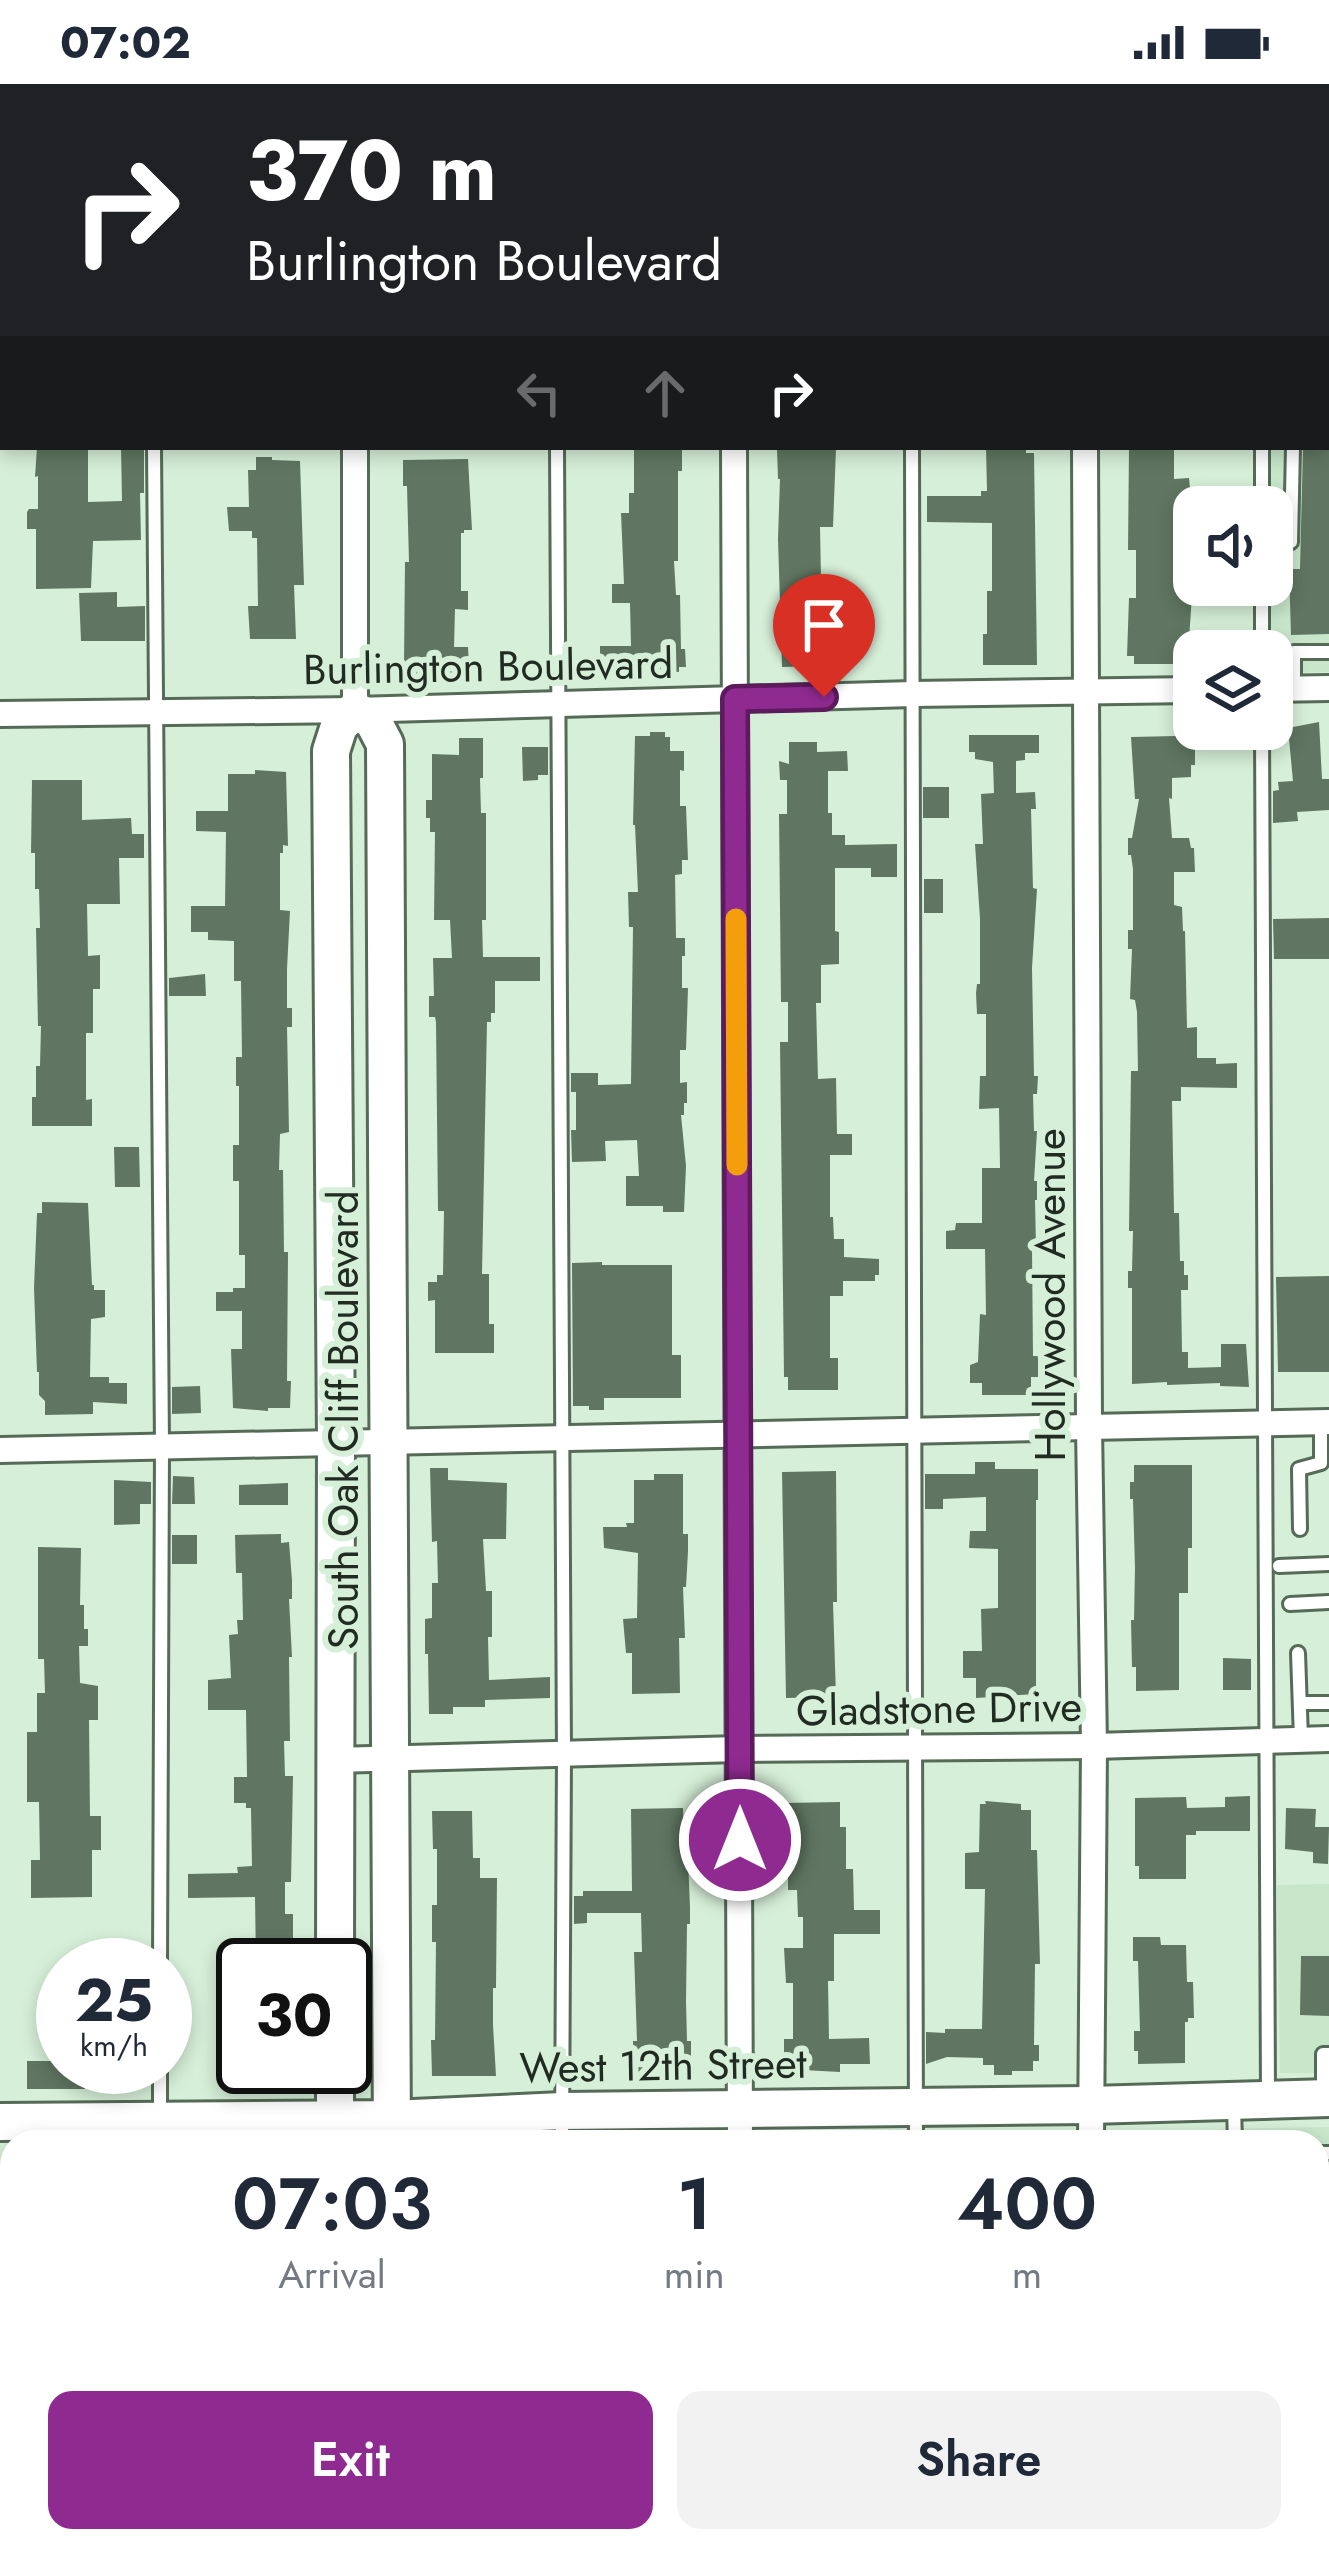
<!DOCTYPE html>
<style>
:root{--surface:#fff;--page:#f2f2f3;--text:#1f2937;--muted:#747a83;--accent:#8f2a90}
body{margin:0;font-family:Jost,sans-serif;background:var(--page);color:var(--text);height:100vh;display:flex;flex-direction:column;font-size:45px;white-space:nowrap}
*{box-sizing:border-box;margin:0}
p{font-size:39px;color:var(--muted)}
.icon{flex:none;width:66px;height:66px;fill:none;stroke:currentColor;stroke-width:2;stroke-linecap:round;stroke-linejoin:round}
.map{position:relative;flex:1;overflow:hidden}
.details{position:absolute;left:0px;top:2046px;width:1329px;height:423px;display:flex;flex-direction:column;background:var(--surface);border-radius:36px 36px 0 0;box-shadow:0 6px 18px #0003}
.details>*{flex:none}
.hud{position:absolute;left:0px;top:0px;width:1329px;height:366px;box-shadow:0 6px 18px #0003;background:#202124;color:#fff;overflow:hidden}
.controls{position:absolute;left:1173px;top:402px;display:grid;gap:24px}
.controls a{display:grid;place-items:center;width:120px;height:120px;border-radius:24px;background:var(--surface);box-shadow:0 6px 18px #0003;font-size:60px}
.speed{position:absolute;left:36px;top:1854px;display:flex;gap:24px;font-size:60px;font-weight:700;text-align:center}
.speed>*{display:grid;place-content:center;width:156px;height:156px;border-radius:50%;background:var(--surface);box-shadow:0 6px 18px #0003;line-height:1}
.speed small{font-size:30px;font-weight:400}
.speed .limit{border:6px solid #111;border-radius:18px;background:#fff;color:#111}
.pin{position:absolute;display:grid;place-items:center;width:102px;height:102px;color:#fff;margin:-123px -51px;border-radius:50% 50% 50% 0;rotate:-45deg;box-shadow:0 0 12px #0007}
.pin .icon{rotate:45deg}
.me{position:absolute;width:132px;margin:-66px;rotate:0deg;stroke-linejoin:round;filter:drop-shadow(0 0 9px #0008)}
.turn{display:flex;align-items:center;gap:42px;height:252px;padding:0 48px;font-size:54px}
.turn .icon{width:156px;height:156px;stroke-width:2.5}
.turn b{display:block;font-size:84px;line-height:102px}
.lanes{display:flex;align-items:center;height:114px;padding:0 48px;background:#0003;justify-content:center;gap:60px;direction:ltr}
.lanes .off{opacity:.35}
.eta{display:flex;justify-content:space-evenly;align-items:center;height:204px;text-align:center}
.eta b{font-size:72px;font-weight:600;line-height:84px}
.action{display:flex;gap:24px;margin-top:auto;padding:24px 48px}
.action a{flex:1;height:138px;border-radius:24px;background:var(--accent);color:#fff;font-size:48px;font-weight:600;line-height:138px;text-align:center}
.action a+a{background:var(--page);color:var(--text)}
.status{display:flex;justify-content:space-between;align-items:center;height:84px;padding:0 60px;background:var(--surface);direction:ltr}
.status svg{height:33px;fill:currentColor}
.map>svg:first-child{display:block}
.built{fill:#c7e6ca}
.building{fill:#607662}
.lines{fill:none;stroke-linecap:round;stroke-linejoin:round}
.lane-casing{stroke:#556b57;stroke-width:18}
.street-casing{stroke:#556b57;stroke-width:30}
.secondary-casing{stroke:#556b57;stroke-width:42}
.lane{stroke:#fff;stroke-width:12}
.street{stroke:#fff;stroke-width:24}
.secondary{stroke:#fff;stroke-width:36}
.route-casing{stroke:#5d1b5e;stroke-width:30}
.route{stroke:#8f2a90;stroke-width:21}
.slow{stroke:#f59e0b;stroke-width:21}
.labels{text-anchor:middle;stroke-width:12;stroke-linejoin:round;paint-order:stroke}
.street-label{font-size:42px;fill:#212b22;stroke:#d6efd8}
</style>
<div class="status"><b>07:02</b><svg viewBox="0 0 49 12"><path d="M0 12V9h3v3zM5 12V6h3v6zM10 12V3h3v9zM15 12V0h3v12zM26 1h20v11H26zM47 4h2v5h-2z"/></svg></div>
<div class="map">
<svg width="1329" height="2467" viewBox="0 0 1329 2467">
<rect width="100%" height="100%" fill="#d6efd8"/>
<!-- built -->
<g class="built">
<path d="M1266,0H1329V588L1272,589L1270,501H1272V423H1269V363H1326V3H1266Z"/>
<path d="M1329,1800V1989H1280L1277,1801Z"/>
<path d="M1329,2043V2467H1227V2457H1317V2058H1222L1221,2045Z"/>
</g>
<!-- building -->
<g class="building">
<path d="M37,363H88V418L122,417L121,363H144V409H140L141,456L93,457L91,504L36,505V445H27V428L29,425H38V392L35,393Z"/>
<path d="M634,363H676V366H682V387H678V477H674L676,511H680L681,565H685L686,583H679V588L653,586V588H634V585H626V581H600V562H631L630,519H612V500H624L621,429H629V409H634Z"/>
<path d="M986,363H1026V369H1034L1037,581H983V550H987V507H992V439L927,438V412H981V407H987Z"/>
<path d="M1129,363H1174V395L1189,394L1190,404H1195L1194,429H1187V498H1193L1189,555H1184V580H1134V572H1127L1129,514H1136V466H1128Z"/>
<path d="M1303,363H1329V550L1291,551L1289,485H1300Z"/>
<path d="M777,365H836L833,443H820L821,496H827V528H819L820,582L782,583L778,455L780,395H778Z"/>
<path d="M256,373H272V376L300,377L304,501H294L296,555H250L248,522H258L257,454H252V447H229L227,423H249L248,386H256Z"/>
<path d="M468,375L472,446H464V449H461V507H468V526L455,525L454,563H468L469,582H456V590H449V593L410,594V580H404L405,478H409L407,402H403V376Z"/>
<path d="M117,508V523L145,522V557H81L79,509Z"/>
<path d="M1319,638L1322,695H1329V726L1297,728L1298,737L1273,739V707L1279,706L1278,698L1293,697L1288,644Z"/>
<path d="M1176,643H1194L1195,645V681H1191V693L1172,694V715L1169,714L1172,754H1189L1191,764H1194L1195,788H1174V821L1182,823L1183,847H1185L1187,944L1197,943V974H1216V980L1237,979V1004L1181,1003V1017H1172L1174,1129H1179L1180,1177H1184V1191H1188V1206H1181L1182,1268H1188V1284L1221,1283V1260H1246L1249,1303L1220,1302V1299L1167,1301V1298L1132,1300V1204H1128V1187H1132L1133,1147H1129L1131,987H1138L1137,928L1135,916L1130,915L1132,865H1128V846H1133V785L1131,771H1128V754H1132L1139,715H1135L1131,653L1176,652Z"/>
<path d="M650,648H665V653H670V667H684V687L680,686V722H686L688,776H682V790L675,791L676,854H685V872H682V904H688L686,966H680V999L687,998V1019H684V1031H681L686,1082L684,1128H663V1122H626V1092H639L637,1056L605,1057L606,1077L572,1078L571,1046H576V1008H571V989H598V1001L631,1000L633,843H629L628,808H638L635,741H633L635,652H650Z"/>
<path d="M969,651H1039V669H1025V676L1016,677V709L1035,708L1036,725H1031L1033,804L1037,805L1032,884L1034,992H1038L1037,1010H1033L1034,1047H1037L1034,1097H1037V1116H1035L1036,1164H1032L1033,1272H1038V1293H1031V1311H982V1299H970V1281L978,1278L980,1230L986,1231L985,1165H946V1147L955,1146L956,1139H982V1084H1000L999,1024L979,1025L980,992H986V930H977L976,909L977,900H980V835L975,760H983L981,710L994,709L993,678L975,675V668H969Z"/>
<path d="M459,654H483V694H480L481,729H486V836H482L483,873H540V897H495V929H491V938H487L482,1190H489V1240H494V1269H435V1216L428,1217V1198H437V1191H443L444,1127H438L436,938L435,933H429V912H434L433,874H452L450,836H434L435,748H430V734H426V716H432V670L459,671Z"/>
<path d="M789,658H817V668L847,667L848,687H828V729H832V751H845V761L897,760V793H871V784H835V847L839,848V880L821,881V919H816L818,995L836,994L837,1050H852V1071H830V1133H833L834,1155H844V1173L879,1175V1191H875V1197H843V1212H830V1274H838V1306H788V1293H784L780,958H788V918H781L779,730H787V696H780L779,677L789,680Z"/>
<path d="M522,663H548V691H538V696L523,697Z"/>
<path d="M255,686L286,688L288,762L283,761V769H280V826L290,827L287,885V924H292V943H287L289,1048L280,1050L279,1086H283L284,1168H288L287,1297H291L290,1324H268V1327L233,1324L231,1265H242V1227H216V1208H233V1204H245V1171H239V1097H233V1061H239V1002H236V973H242L241,897H234V857L208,856V848H191V822H225L226,748L196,747V727H228V690H255Z"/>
<path d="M32,696H82V736L131,734L132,750H144V774H119L120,820H87L88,872L100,871V905H93V949H86V1016L92,1015V1042H32V1013H36V982H40L41,942H38L36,844H40L39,805H35V769H31Z"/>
<rect x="923" y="703" width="26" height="31"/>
<rect x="924" y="795" width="19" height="34"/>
<path d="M1329,834V875H1274L1273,835Z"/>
<path d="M205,890L206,912H169V894Z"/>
<path d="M114,1063H139L140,1103H115Z"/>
<path d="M42,1118L88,1119L92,1201H94V1206H105V1233L91,1235L90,1293H109V1299H127V1320L93,1318V1330L45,1331V1317L39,1311V1288H37L34,1204L37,1129H42Z"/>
<path d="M602,1178V1181H672V1271H681V1314H604V1326H589V1322H573L572,1179Z"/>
<path d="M1329,1192V1288H1278L1276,1193Z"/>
<path d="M200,1302L201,1329L172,1330V1303Z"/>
<path d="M975,1378H995V1385H1038V1416H1036V1610L976,1614V1594H963V1567H982L981,1525L998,1524V1465L969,1464L970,1447H986V1413L943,1415V1425H925V1390H975Z"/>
<path d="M1134,1381H1192V1464H1188V1509H1179V1606L1136,1607V1583H1132L1131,1536H1134L1135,1484L1133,1415H1130V1398H1134Z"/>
<path d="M430,1384H448V1396L507,1399L506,1455H483L486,1507H492V1553H488L489,1596L550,1593V1614L485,1616V1623H453V1630H429L428,1570H425V1535L432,1534V1499H438L437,1457L432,1458Z"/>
<path d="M836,1387L837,1518H833L836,1613L786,1614L782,1388Z"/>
<path d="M654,1390H683V1450H688V1467L686,1503H683L685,1554H679L680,1609L632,1610V1569H626L623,1535L637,1534L638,1469L604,1464L603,1443H627L626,1439H634V1396H654Z"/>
<path d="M173,1392L194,1393L195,1420H172Z"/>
<path d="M114,1396L151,1398V1420H140V1440L114,1441Z"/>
<path d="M288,1399V1421H239V1401Z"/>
<path d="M281,1450V1459L289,1458L292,1496V1515H289L292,1573H289L290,1657H284L285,1692H293L291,1798H285V1830H293V1881H256L255,1813L188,1814V1790L238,1789L237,1783L252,1782L251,1724H246V1719H234V1693H247L246,1626H208V1596L231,1594L229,1551L238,1550L237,1536H243L242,1489H236L235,1451Z"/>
<rect x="172" y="1451" width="25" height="29"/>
<path d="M38,1463L81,1464L80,1521H84V1545H88V1562H79L80,1599L98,1602V1636H89L90,1732H101V1766H92V1813L31,1814V1776H40L39,1718H27V1648H37V1609H45L44,1575H38Z"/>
<path d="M1223,1574L1251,1575V1606H1223Z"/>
<path d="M1250,1712V1747H1196V1751H1186V1795H1139V1782H1135V1714L1186,1713L1187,1724L1225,1723V1713Z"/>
<path d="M985,1717L1021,1720V1726H1031V1766H1037L1040,1880H1035L1034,1961H1039V1977H1033V1987H1012V1991H994V1981H983V1974L947,1973L926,1980V1948L945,1949V1945H982L985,1805H965V1769L979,1768L980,1720H986Z"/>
<path d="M840,1718V1743H846V1785H853L854,1826H880V1850H834V1897H828L829,1955L869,1954L870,1980H840V1988L784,1985V1955H793V1899H786L784,1864H803V1833H798L797,1806H788V1791H781V1775H790V1737H785V1719Z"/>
<path d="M683,1724L684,1775H688L690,1823V1840H687L686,1917L687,1957H691V1974H685L686,1988H653V1994H634L633,1957H637L634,1868H642L641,1829H587V1839L574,1840V1812H583V1807H632L631,1725Z"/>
<path d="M1286,1724L1316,1725L1315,1743H1329L1328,1780L1313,1779V1768L1285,1765Z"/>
<path d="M432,1727H472L473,1774H480V1794H497L496,1904H493V1941L496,1992H432L431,1956H435L436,1858H432V1821H437V1765H433Z"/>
<path d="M1133,1853H1160L1161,1861H1186L1187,1898H1193L1194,1934H1188V1938H1185V1979L1138,1980V1967H1134V1947H1140L1138,1877H1133Z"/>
<path d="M1301,1872H1329V1932L1300,1931Z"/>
<rect x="225" y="1922" width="18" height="36"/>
<path d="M27,1977H63V1983H85V2005H27Z"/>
<rect x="235" y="1983" width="52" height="17"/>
</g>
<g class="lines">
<defs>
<g id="lane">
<path d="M547,0L548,3"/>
<path d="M909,0V3"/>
<path d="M1261,0V3"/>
<path d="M154,3V0"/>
<path d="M1326,78H1329"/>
<path d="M1326,120H1329"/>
<path d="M1326,135H1329"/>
<path d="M1326,147H1329"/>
<path d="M1326,180H1329"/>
<path d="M1326,202H1329"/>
<path d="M1326,218H1329"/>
<path d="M1326,245H1329"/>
<path d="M1326,259L1329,258"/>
<path d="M1326,275H1329"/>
<path d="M1326,326H1329"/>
<path d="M154,363L162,1362L160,1881"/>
<path d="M557,363L564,1671L562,2058"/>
<path d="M912,363L916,2058"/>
<path d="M1262,363V423"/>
<path d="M1291,458L1293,363"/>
<path d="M1262,501V567"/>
<path d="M1294,604V568H1329"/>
<path d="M1262,645L1268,2013"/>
<path d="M1300,1445L1299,1385L1321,1379V1339"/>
<path d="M1279,1482L1329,1480"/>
<path d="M1290,1520L1329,1518"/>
<path d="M1298,1569L1301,1655"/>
<path d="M1300,1619H1329"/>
<path d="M160,1983V2058"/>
<path d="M1323,2007V1970H1329"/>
<path d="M1234,2023L1235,2058"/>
<path d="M1317,2069H1329"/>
<path d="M163,2457V2467"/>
<path d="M565,2457V2467"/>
<path d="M918,2457V2467"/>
<path d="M1244,2457V2467"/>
</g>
<g id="street">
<path d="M354,0V3"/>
<path d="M732,0V3"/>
<path d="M1081,0V3"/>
<path d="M355,363V626"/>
<path d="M734,363L740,2058"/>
<path d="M1085,363L1089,1343L1094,1662L1091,2058"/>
<path d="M1272,605L1329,604"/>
<path d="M0,630L355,626L913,610L1194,606"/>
<path d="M0,1366L1329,1338"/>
<path d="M334,1676L739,1665L1094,1662L1329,1655"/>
<path d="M741,2457V2467"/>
<path d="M1092,2457V2467"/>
</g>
<g id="secondary">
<path d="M335,1881L336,1359L331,667L339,642L355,626L373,637L385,660L392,2058"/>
<path d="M335,1983V2057"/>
<path d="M0,2038L392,2035L562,2027L1090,2021L1329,2014"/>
<path d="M340,2457V2467"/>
<path d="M394,2457V2467"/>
</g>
</defs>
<!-- lane casing -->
<use href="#lane" class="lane-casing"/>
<!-- street casing -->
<use href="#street" class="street-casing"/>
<!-- secondary casing -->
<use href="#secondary" class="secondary-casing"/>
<!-- lane -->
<use href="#lane" class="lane"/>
<!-- street -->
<use href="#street" class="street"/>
<!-- secondary -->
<use href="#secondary" class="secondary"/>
</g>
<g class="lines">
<defs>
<path id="route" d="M740,1756L735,615L824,613"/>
</defs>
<!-- route casing -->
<use href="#route" class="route-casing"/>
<!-- route -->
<use href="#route" class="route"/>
<!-- slow -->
<path class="slow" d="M736,835L737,1081"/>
</g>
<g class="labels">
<!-- street labels -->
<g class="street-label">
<text transform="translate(488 582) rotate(-1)" y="15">Burlington Boulevard</text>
<text transform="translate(1050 1211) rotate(-90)" y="15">Hollywood Avenue</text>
<text transform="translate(343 1336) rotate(-90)" y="15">South Oak Cliff Boulevard</text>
<text transform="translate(939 1624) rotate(-1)" y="15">Gladstone Drive</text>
<text transform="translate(663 1981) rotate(-1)" y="15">West 12th Street</text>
</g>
</g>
</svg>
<div class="controls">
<a><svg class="icon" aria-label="sound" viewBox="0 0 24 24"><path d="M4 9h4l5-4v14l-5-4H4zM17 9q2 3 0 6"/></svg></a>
<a><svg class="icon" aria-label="layers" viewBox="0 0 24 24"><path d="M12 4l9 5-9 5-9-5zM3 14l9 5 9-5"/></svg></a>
</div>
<div class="speed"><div>25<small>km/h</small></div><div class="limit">30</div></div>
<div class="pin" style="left:824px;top:613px;background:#d93025"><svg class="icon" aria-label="arrive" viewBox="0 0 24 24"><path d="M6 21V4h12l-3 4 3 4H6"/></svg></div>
<svg class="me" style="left:740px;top:1756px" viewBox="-20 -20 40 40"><circle r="17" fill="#8f2a90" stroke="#fff" stroke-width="3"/><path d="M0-11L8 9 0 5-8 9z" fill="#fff"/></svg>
<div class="hud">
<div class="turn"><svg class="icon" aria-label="right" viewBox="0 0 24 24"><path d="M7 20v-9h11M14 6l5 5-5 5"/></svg><div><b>370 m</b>Burlington Boulevard</div></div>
<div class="lanes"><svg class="icon off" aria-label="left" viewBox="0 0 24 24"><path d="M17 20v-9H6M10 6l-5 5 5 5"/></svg><svg class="icon off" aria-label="ahead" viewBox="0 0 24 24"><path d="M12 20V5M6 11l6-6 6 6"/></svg><svg class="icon" aria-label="right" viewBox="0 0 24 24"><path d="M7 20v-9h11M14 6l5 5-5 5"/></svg></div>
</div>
<section class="details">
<div class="eta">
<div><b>07:03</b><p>Arrival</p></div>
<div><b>1</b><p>min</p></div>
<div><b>400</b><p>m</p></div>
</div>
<div class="action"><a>Exit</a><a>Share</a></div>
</section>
</div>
